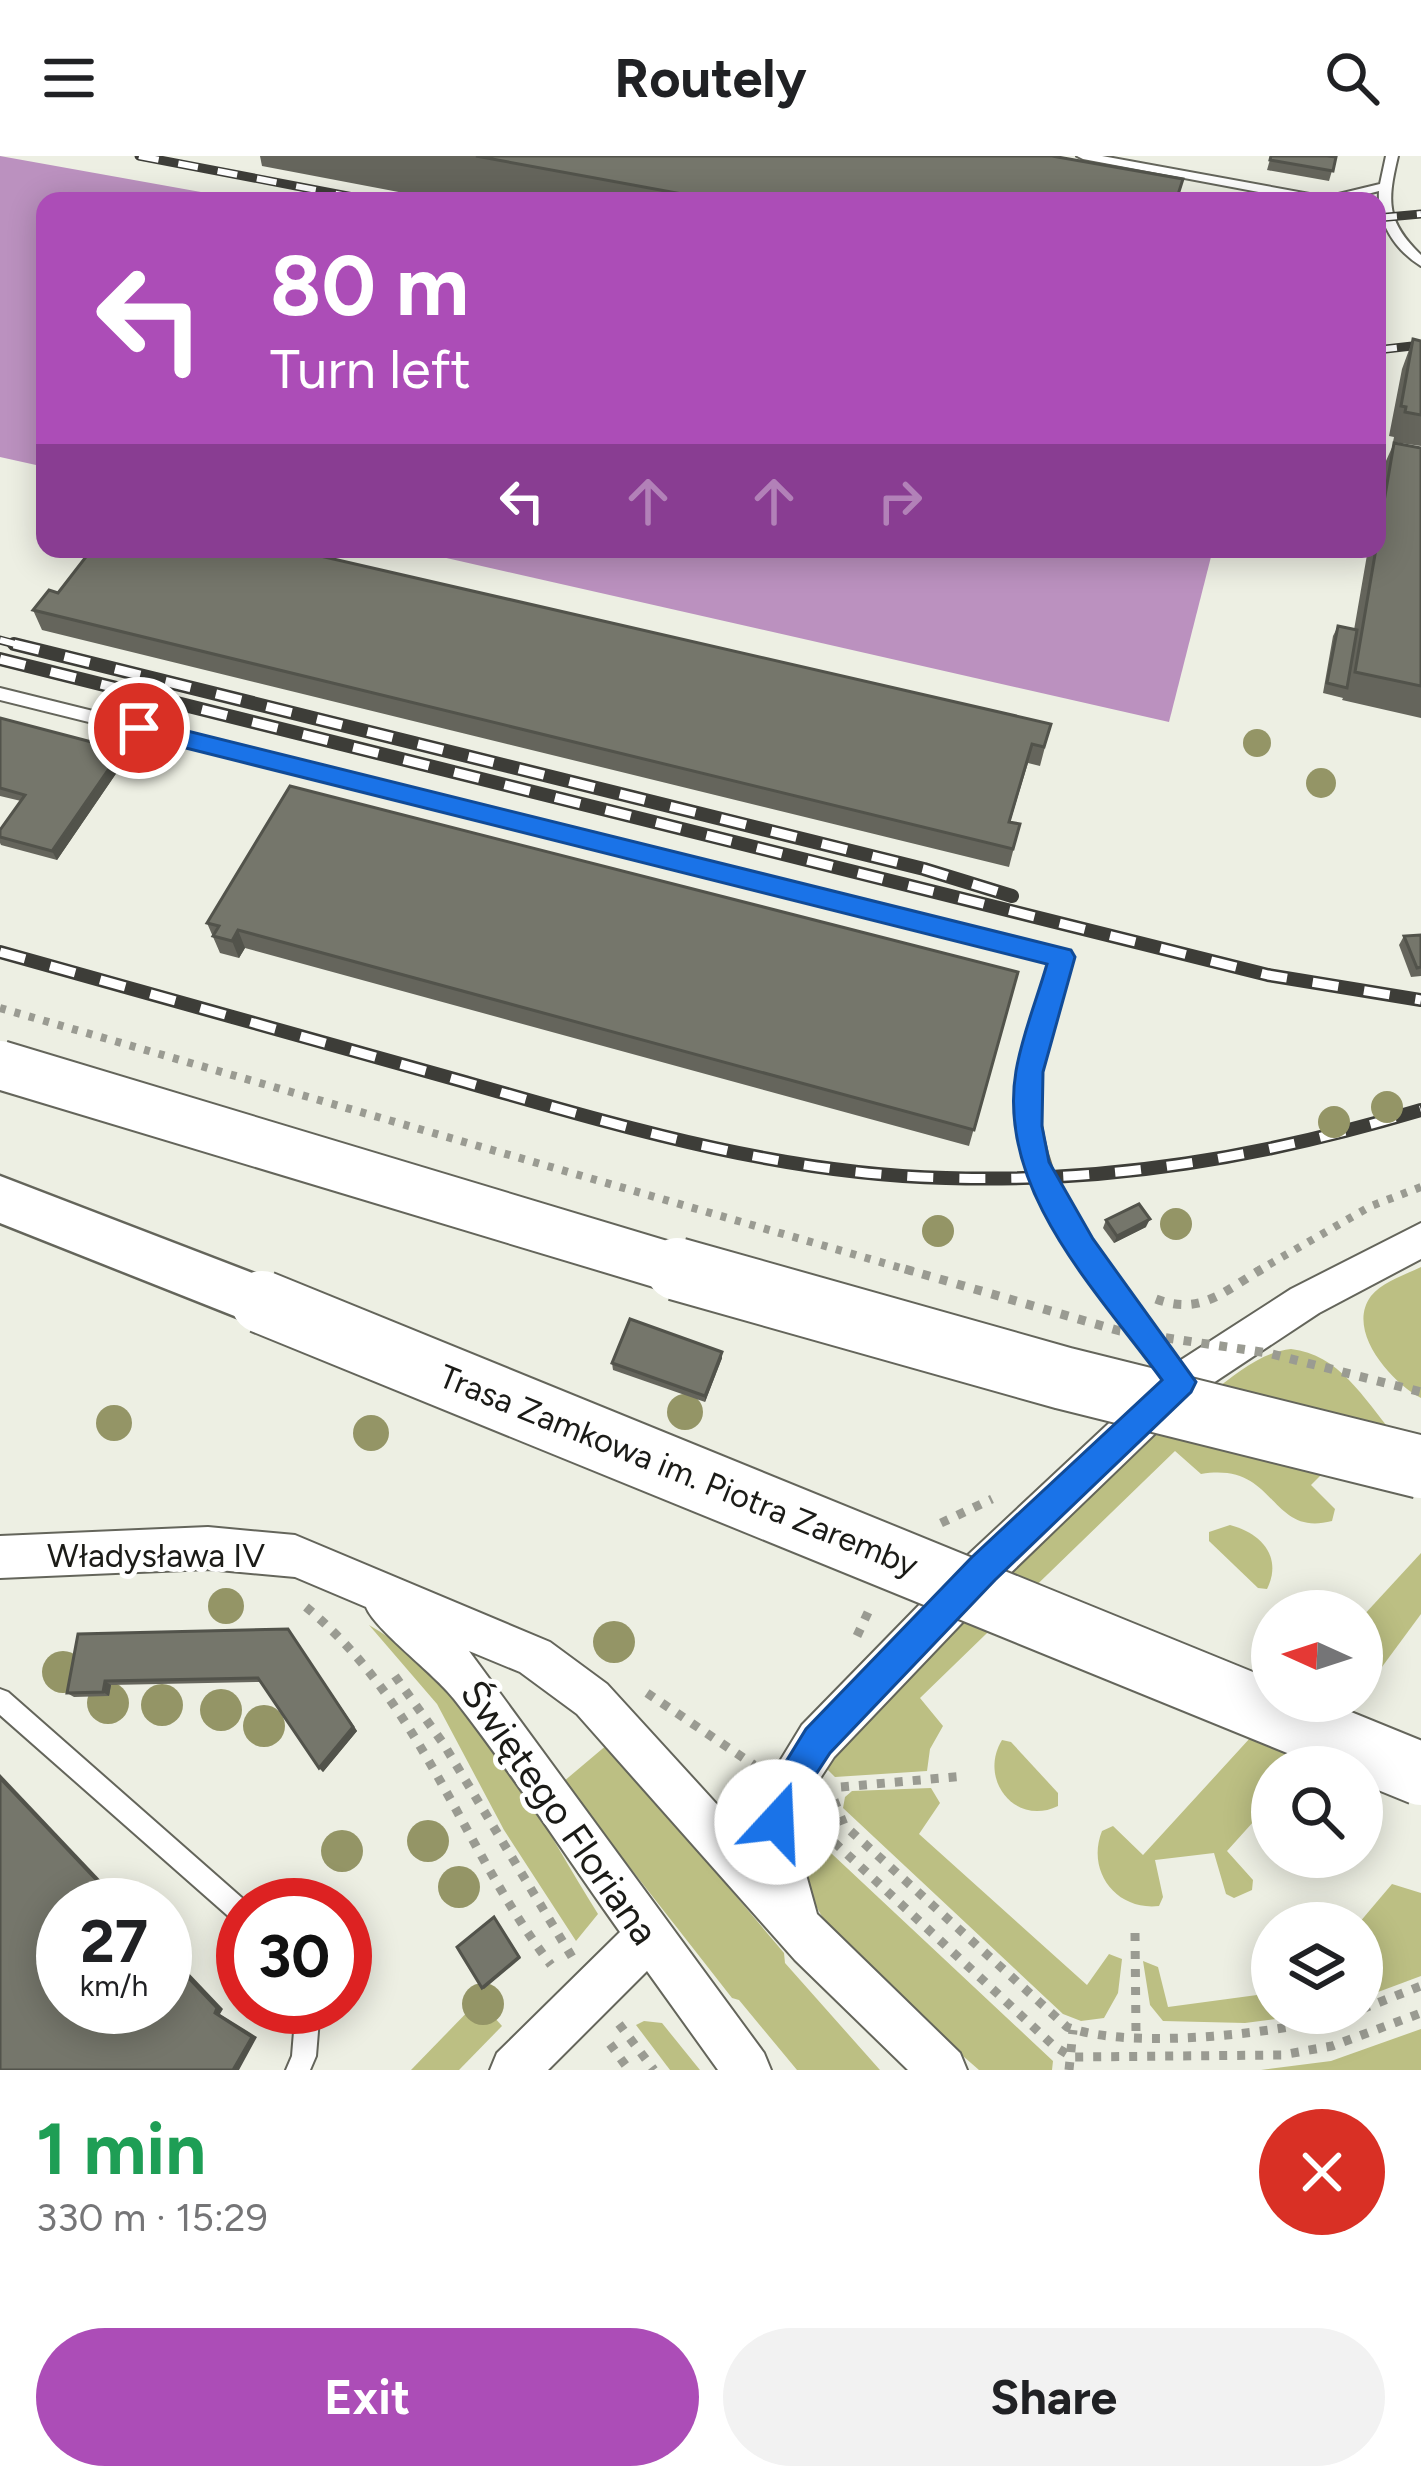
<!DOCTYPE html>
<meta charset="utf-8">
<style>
:root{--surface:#fff;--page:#f2f2f2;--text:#202124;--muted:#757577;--accent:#ac4db7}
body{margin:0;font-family:Figtree,sans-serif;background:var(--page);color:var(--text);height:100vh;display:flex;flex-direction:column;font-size:45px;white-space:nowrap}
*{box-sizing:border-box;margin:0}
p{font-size:39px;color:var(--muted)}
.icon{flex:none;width:66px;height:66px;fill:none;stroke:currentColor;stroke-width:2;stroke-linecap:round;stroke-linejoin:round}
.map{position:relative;height:1914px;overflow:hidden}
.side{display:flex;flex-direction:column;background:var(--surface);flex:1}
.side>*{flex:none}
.top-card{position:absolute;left:36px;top:36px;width:1350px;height:366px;border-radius:24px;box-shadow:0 6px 30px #0003;background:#ac4db7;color:#fff;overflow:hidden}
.needle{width:78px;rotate:273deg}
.buttons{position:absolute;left:1251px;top:1434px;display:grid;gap:24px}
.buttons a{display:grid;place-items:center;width:132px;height:132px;border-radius:50%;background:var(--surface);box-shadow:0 6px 30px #0003;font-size:60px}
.speed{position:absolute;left:36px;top:1722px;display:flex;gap:24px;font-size:60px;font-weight:700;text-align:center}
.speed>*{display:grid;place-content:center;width:156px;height:156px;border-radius:50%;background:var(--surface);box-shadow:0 6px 30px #0003;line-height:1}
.speed small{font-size:30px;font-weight:400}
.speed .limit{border:18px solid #d22;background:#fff;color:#111}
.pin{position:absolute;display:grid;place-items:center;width:102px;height:102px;color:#fff;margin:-51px;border:6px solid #fff;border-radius:50%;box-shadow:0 3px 12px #0007}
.me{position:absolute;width:132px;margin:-66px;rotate:20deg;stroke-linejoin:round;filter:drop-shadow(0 0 9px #0008)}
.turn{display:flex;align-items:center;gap:42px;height:252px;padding:0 36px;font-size:54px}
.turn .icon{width:156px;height:156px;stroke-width:2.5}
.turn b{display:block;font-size:84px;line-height:102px}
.lanes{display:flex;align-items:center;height:114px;padding:0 36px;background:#0003;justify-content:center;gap:60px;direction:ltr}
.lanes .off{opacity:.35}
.round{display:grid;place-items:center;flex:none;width:126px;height:126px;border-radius:63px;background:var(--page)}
.head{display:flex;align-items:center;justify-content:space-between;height:204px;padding:0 36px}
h1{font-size:72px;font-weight:700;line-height:90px;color:#1e9e55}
.primary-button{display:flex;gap:24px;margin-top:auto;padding:24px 36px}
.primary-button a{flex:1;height:138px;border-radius:72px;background:var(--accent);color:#fff;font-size:48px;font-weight:700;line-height:138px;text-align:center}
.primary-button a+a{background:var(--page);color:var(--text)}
header{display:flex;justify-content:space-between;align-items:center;height:156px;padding:0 36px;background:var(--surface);font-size:54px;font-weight:700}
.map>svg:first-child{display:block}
.green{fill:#bcbf83}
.water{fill:#bb91bf}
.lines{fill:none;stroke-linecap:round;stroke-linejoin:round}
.service-casing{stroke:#64655b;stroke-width:4}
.minor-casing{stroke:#64655b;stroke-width:4}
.secondary-casing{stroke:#64655b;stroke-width:5}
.path-far1{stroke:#9a9b92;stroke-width:8;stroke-dasharray:6 9;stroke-linecap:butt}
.path{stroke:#9a9b92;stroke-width:9;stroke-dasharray:8 10;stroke-linecap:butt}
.service{fill:#fff;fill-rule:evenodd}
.minor{fill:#fff;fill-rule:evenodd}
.secondary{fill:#fff;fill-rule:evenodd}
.rail-far1-casing{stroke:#3d3d38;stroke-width:9}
.rail-casing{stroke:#3d3d38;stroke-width:14}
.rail-far1{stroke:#fff;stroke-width:6;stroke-dasharray:20;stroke-linecap:butt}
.rail{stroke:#fff;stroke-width:9;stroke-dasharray:26;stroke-linecap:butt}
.secondary-bridge-far1-casing{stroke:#64655b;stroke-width:52;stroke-linecap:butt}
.secondary-bridge-casing{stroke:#64655b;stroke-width:66;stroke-linecap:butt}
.path-bridge-far1{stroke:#9a9b92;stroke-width:8;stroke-dasharray:6 9;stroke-linecap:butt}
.path-bridge{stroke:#9a9b92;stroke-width:9;stroke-dasharray:8 10;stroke-linecap:butt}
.secondary-bridge-far1{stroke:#fff;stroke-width:48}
.secondary-bridge{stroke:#fff;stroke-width:62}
.tree{fill:#949566}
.wall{fill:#65655c}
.shaded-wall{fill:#52534b}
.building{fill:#75766b;stroke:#52534b;stroke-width:3}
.route{fill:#1a73e8;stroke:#114b97;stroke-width:3}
.labels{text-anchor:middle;stroke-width:10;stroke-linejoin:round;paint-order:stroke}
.street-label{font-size:33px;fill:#1b1b17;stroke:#fff}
.near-street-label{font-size:39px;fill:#1b1b17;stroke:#fff}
</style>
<header><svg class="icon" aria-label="menu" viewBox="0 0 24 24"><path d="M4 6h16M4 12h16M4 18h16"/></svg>Routely<svg class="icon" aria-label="search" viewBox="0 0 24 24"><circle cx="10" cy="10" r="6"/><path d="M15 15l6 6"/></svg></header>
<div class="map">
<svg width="1421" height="1914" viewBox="0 0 1421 1914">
<rect width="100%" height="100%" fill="#edefe3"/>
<!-- green -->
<g class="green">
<path d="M1421,1111V1242C1392,1227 1345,1175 1371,1140C1382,1126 1405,1119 1421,1111Z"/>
<path d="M1291,1193C1339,1198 1364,1243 1392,1276L1355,1285L1311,1329L1335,1353L1332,1365C1268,1382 1278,1305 1201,1318L1175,1295L920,1542L943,1570L930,1593L927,1615L835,1621L823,1609C948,1480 1066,1341 1212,1236C1236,1218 1261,1196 1291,1193Z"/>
<path d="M1230,1369C1261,1377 1283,1401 1267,1433L1258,1432L1209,1385V1376Z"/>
<path d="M1421,1397V1458L1362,1538V1461Z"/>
<path d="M369,1469C480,1534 533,1655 598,1758L576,1785L504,1674L437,1548Z"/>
<path d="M1284,1545H1357L1326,1611H1272V1645L1227,1695L1253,1724L1252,1734L1234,1742L1226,1738L1214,1697L1155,1704L1163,1741L1159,1750C1116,1755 1086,1715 1102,1675L1113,1670L1143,1699Z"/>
<path d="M1002,1584L1011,1586L1058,1637V1650C1015,1671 978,1623 1002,1584Z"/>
<path d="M608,1588L784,1797L785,1807L880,1914H797L739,1844L732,1842L563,1626Z"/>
<path d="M931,1632L940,1647L919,1678L1087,1829L1109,1798L1122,1803L1118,1837L1104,1862L1081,1865L1063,1858L843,1652L845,1641L852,1635Z"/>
<path d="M800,1668L1053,1905L1052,1914H979C908,1850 789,1778 800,1668Z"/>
<path d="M1392,1728L1421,1737V1820L1362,1842L1359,1767Z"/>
<path d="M1143,1805L1158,1811L1168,1851L1272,1837V1857H1321L1245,1867L1163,1865L1150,1849Z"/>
<path d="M479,1844L502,1870L459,1914H411Z"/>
<path d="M644,1865L662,1867L700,1914H670L636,1869Z"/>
<path d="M1421,1873V1914H1261L1331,1905Z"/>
</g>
<!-- water -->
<g class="water">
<path d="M0,0L251,45H45V311L0,301Z"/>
<path d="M407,393H1213L1169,566Z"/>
</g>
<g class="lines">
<defs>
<g id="service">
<path d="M1077,0H1102L1326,41L1380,28L1386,0H1398C1387,46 1386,65 1421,99V110C1395,94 1377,66 1379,35L1340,45H1307L1083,3Z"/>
<path d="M0,532L1068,796L1070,801C1059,839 1042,878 1039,918C1030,1039 1118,1131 1188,1219L1191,1226L1188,1233L1181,1235L1174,1233C1102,1140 1007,1039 1022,913C1026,876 1041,841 1052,805L0,544Z"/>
<path d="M0,1533L8,1536L250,1749H243V1770L235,1766L0,1559Z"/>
<path d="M296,1851H320L316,1900L310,1914H286L292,1900Z"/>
</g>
<path id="minor" d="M1421,1067V1103L1319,1157L1195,1239L999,1428L834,1601L804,1647L800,1697L817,1758L960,1897L967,1914H908L795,1804L577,1558L520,1516L469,1495L764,1897L771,1914H718L647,1815L548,1914H490L497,1897L620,1776C565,1699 513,1618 454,1543C434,1517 375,1474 366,1451L295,1421L208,1413L0,1422V1380L208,1371L295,1379L550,1486L607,1528L754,1689L760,1638L802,1569L969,1398L1167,1213L1291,1133Z"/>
<path id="secondary" d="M0,1020L281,1128L289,1146L281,1164L262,1171L0,1067Z"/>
</defs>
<!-- service casing -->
<use href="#service" class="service-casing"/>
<!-- minor casing -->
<use href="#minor" class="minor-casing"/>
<!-- secondary casing -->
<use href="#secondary" class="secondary-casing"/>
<!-- path-far1 -->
<path class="path-far1" d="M1256,1116L1371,1050L1421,1031"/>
<!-- path -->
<g class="path">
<path d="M1156,1143C1201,1160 1224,1135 1262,1113"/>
<path d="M941,1367L992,1343"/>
<path d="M306,1451C423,1548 461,1691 551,1809"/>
<path d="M857,1480L871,1450"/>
<path d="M395,1520L443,1587L572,1801"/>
<path d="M647,1537L754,1609"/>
<path d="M841,1631L965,1620"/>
<path d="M834,1644L844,1669L1067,1871C1130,1895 1287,1877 1352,1857"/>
<path d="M821,1674L1054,1890L1072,1901L1282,1899L1332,1890L1421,1857"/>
<path d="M1135,1777L1136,1878"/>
<path d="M1362,1853L1421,1830"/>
<path d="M619,1868L654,1914"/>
<path d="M610,1888L629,1914"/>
<path d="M1069,1914L1073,1874"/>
</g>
<!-- service -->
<use href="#service" class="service"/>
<!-- minor -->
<use href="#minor" class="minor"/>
<!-- secondary -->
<use href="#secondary" class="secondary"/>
<defs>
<g id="rail-far1">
<path d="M139,0L374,45"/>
<path d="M1377,62L1421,58"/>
<path d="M1377,194L1421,189"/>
<path d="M0,484L26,491"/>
</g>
<g id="rail">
<path d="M14,488L924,713L1012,740"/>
<path d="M0,503L1268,819L1421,844"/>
<path d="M0,796C155,839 310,883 465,926C623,971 780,1018 946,1022C1110,1027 1264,1001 1421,954"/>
</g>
</defs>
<!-- rail-far1 casing -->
<use href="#rail-far1" class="rail-far1-casing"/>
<!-- rail casing -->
<use href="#rail" class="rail-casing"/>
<!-- rail-far1 -->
<use href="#rail-far1" class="rail-far1"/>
<!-- rail -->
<use href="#rail" class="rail"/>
<defs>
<path id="secondary-bridge-far1" d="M0,909L687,1116"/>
<g id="secondary-bridge">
<path d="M677,1113L1063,1222L1421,1311"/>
<path d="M262,1146L1421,1618"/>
</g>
</defs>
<!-- secondary-bridge-far1 casing -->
<use href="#secondary-bridge-far1" class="secondary-bridge-far1-casing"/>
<!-- secondary-bridge casing -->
<use href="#secondary-bridge" class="secondary-bridge-casing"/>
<!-- path-bridge-far1 -->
<path class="path-bridge-far1" d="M0,852L915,1116"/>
<!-- path-bridge -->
<path class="path-bridge" d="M905,1113L1120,1175L1268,1197L1421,1236"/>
<!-- secondary-bridge-far1 -->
<use href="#secondary-bridge-far1" class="secondary-bridge-far1"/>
<!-- secondary-bridge -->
<use href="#secondary-bridge" class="secondary-bridge"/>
</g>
<!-- trees -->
<g class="tree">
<circle cx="1257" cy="587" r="14"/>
<circle cx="1321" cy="627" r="15"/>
<circle cx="1387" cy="951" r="16"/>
<circle cx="1334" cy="966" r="16"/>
<circle cx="1176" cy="1068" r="16"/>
<circle cx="938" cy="1075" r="16"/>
<circle cx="685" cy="1256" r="18"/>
<circle cx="114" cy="1267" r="18"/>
<circle cx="371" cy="1277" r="18"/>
<circle cx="226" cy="1450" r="18"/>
<circle cx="614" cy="1486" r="21"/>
<circle cx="63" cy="1516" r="21"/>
<circle cx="108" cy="1547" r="21"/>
<circle cx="162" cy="1549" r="21"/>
<circle cx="221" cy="1554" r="21"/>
<circle cx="264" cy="1570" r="21"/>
<circle cx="428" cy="1685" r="21"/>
<circle cx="342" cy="1695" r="21"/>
<circle cx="459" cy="1731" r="21"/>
<circle cx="483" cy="1848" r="21"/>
</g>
<!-- wall -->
<g class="wall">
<path d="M260,0H1052L1177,45H446L262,10Z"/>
<path d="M1271,0L1336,1L1329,25L1267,14Z"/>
<path d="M1413,183L1421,185V290L1393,286L1394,281L1389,280L1402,213Z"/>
<path d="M1394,287L1421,292V562L1342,544L1343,542L1323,537L1333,480L1338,470L1354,474L1368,393H1377V342L1381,316Z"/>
<path d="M33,454L1051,568L1040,610L1028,607L1010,666L1020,668L1009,711L42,474Z"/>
<path d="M0,562L126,603L57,704L1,689L0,687V674L21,645L0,640Z"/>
<path d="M207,767L1018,816L969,990L245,792L239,802L220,797Z"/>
<path d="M1421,779V820L1411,821L1399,789L1404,780Z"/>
<path d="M1106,1064L1146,1071L1114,1087L1103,1072Z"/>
<path d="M722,1196V1202L705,1246L613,1214L612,1207Z"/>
<path d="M288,1473L357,1575L323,1616L260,1526L111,1529L109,1540L74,1541L67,1537Z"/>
</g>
<!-- shaded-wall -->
<g class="shaded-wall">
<path d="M122,594L126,603L57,704L52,695Z"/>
<path d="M238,774L245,792L239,802L232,785Z"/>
<path d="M1150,1063L1146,1071L1114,1087L1117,1080Z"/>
<path d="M722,1196V1202L705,1246V1240Z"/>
<path d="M288,1473L357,1575L323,1616L319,1612Z"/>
<path d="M105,1525L111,1529L109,1540L103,1536Z"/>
<path d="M0,1618L124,1749H120L0,1622Z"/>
<path d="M494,1761L521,1802L484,1833L482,1832Z"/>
<path d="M165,1792L223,1853L220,1858L257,1881L239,1914H233L215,1857L165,1797Z"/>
</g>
<!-- building -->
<g class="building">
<path d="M476,0H1052L1183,23L1176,45H720Z"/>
<path d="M1271,0H1327L1336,1L1333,15L1270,4Z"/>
<path d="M1413,183L1421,185V259L1405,256L1406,251L1401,250Z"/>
<path d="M1394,287L1421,292V530L1355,516Z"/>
<path d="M92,393H290L1051,568L1044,591L1032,588L1009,666L1020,668L1013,693L33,454L49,434L58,437Z"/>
<path d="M1338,470L1357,474L1347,532L1327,527Z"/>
<path d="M0,562L122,594L52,695L0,681V674L25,639L0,632Z"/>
<path d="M290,630L1018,816L974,974L238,774L232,785L213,780L219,770L207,767Z"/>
<path d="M1421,779V811L1417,812L1404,780Z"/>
<path d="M1139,1048L1150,1063L1117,1080L1106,1064Z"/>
<path d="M630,1163L722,1196L705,1240L612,1207Z"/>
<path d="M288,1473L353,1571L319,1612L258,1522L105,1525L103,1536L67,1537L78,1478Z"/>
<path d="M0,1622L120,1749H63V1851H165V1797L217,1852L215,1857L252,1881L233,1914H0Z"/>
<path d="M494,1761L519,1801L482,1832L457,1791Z"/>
</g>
<!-- route -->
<path class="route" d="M139,563L1071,794L1075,801L1043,916L1042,970L1049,1006L1093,1083L1196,1226L1191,1236L995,1424L830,1597L799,1644L789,1678L777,1683L765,1678L760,1666L766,1638L806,1573L972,1401L1162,1224C1097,1135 996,1034 1016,915C1022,879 1037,843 1047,808L130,578V566Z"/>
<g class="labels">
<!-- street labels -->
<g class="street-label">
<text transform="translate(679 1314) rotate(22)" y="12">Trasa Zamkowa im. Piotra Zaremby</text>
<text x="156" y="1411">Władysława IV</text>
</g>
<!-- near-street labels -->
<g class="near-street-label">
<text transform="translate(560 1656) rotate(55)" y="14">Świętego Floriana</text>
</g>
</g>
</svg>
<div class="buttons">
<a><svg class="needle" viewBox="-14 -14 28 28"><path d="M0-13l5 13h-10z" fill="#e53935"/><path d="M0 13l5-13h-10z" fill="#757577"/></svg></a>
<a><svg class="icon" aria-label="search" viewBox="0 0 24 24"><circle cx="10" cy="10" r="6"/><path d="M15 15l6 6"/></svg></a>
<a><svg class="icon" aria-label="layers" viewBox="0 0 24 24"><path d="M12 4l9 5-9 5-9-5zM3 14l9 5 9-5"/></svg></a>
</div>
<div class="speed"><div>27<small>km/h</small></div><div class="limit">30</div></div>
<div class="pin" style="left:139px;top:572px;background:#d93025"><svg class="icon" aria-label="arrive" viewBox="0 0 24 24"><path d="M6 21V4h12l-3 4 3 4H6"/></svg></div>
<svg class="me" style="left:777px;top:1666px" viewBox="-20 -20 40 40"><circle r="19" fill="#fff"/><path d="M0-13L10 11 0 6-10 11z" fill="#1a73e8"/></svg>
<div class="top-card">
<div class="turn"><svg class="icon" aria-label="left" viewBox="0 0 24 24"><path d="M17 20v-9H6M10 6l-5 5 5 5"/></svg><div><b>80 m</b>Turn left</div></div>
<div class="lanes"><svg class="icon" aria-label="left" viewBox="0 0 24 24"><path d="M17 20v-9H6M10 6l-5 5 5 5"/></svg><svg class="icon off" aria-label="ahead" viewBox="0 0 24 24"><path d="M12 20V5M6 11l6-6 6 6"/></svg><svg class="icon off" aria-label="ahead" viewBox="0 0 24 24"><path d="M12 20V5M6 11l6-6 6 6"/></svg><svg class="icon off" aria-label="right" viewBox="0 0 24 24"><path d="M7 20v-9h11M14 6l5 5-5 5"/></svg></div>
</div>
</div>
<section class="side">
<div class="head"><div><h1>1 min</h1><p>330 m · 15:29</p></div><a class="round" style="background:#d93025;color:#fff"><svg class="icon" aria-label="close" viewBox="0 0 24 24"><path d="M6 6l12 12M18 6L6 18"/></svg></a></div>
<div class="primary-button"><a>Exit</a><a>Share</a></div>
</section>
